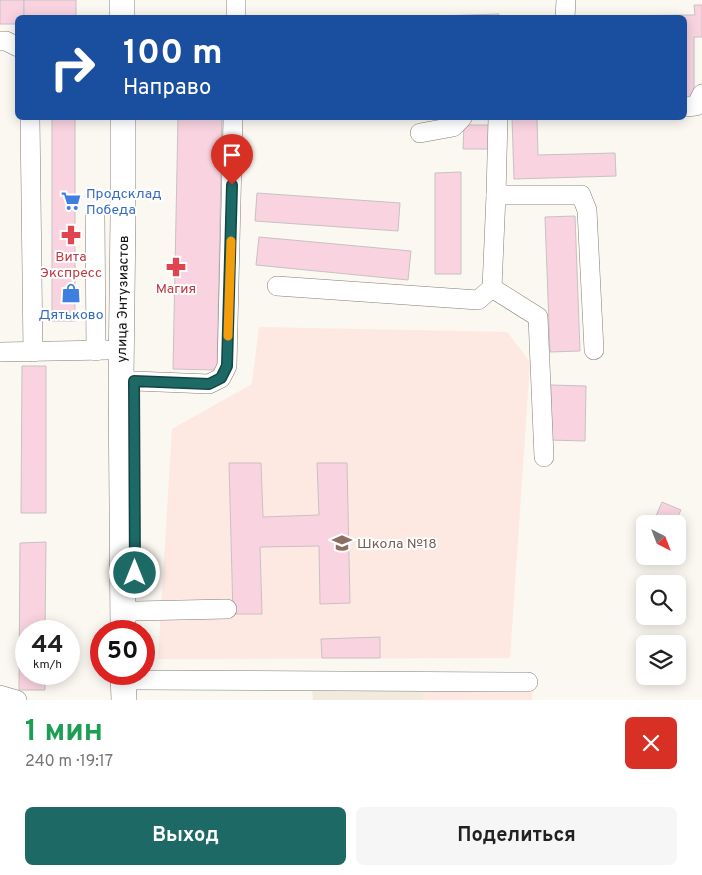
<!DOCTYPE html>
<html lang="ru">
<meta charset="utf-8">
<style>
:root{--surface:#fff;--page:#f6f6f6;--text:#222;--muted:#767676;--accent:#1d6966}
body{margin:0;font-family:Overpass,sans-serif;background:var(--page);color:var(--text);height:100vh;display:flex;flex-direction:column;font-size:19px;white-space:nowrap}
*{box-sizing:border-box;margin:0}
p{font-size:16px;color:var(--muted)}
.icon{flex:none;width:28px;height:28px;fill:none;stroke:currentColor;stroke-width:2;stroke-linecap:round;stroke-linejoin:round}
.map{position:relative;height:700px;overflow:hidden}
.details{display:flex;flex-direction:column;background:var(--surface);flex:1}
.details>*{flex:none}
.banner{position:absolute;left:15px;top:15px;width:672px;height:105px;border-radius:8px;box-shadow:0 2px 12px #0003;background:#1a4fa0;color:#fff;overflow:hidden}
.needle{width:32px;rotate:138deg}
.tools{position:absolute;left:636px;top:515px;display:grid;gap:10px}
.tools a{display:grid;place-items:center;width:50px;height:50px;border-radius:8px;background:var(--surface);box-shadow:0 2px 12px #0003;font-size:25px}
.speed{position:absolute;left:15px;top:620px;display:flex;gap:10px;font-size:25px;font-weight:700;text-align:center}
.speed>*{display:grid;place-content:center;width:65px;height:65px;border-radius:50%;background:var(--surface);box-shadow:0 2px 12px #0003;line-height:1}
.speed small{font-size:12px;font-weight:400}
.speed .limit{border:8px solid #d22;background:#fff;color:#111}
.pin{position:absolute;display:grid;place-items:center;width:42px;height:42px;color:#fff;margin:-51px -21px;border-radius:50% 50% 50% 0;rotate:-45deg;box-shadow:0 0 5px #0007}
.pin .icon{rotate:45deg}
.me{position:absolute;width:55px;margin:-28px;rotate:0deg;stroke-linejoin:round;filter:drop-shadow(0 0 4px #0008)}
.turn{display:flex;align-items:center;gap:18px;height:105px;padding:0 25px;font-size:22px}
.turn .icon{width:65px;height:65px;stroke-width:2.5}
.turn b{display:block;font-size:35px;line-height:42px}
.round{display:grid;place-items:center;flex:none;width:52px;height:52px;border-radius:8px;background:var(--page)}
.summary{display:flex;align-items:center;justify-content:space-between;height:85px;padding:0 25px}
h1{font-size:30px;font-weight:700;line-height:38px;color:#1e9e55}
.primary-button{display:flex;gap:10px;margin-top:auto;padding:10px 25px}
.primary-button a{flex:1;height:58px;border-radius:8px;background:var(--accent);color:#fff;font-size:20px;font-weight:700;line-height:58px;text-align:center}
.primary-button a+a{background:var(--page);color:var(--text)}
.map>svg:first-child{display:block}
.built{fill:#f2eadd}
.education{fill:#fde8e2}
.building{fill:#f9d4e0;stroke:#c8c1c3}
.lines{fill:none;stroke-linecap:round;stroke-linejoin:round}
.minor-casing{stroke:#817e78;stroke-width:20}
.major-casing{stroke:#817e78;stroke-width:26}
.minor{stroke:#fff;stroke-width:19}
.major{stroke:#fff;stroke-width:25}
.route-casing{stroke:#134442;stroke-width:12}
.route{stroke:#1d6966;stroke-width:9}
.slow{stroke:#f59e0b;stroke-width:9}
.labels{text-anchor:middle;stroke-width:4;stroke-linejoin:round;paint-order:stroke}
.shop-label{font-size:14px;fill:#366cbe;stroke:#fff;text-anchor:start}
.health-label{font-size:14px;fill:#be3a42;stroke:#fff}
.street-label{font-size:14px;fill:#151412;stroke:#fff}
.education-label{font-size:14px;fill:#785e54;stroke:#fff;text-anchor:start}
</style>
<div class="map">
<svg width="702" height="700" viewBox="0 0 702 700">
<rect width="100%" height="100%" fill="#fbf7f1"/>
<!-- built -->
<path class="built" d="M423,685V700H313L312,687Z"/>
<!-- education -->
<g class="education">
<path d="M259,327L507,332L530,362L510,658L158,659L172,429L252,384Z"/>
<path d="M423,685L533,689L532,700H423Z"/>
</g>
<!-- building -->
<g class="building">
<path d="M0,0H24V18H18V24H0Z"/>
<rect x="24" y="0" width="52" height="18"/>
<path d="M694,5H702V37H694V99H685V18H590V16L695,15Z"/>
<path d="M499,14V18H407V17Z"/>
<path d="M181,16L224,17V18H181Z"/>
<rect x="52" y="118" width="23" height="203"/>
<path d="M178,118H222L217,370L173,369Z"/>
<path d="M512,118H537L538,155L615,153L616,176L514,179Z"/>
<path d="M464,125H489V149H463Z"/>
<path d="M461,172V274H435V173Z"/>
<path d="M257,193L400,203L398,231L255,221Z"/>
<path d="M575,216L580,351L550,352L545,217Z"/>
<path d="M259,237L411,251L408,280L256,265Z"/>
<path d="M22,366H46V513H21Z"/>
<path d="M551,385L586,386L585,441L550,440Z"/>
<path d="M229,463H261L263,517L319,515L317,463H347L350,603L320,604L319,546L260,547L262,614H233Z"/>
<path d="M662,502L681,510L674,524L656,516Z"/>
<path d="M46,542L45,631H26V674H45V690H19L20,543Z"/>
<path d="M380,637V658H322L321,639Z"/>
</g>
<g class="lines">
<defs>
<g id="minor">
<path d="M236,18V0"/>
<path d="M565,18L566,0"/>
<path d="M0,41H6L18,47"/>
<path d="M685,107L696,106L702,94"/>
<path d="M30,118L33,352"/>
<path d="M420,133L453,127L462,118"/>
<path d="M496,195L498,118"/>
<path d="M95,217L96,351"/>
<path d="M277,286L478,300L492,288L496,195H581L587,210L594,350"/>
<path d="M492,288L538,317L544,457"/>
<path d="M0,352L107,350"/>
<path d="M134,381L209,384L221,378L227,366L233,118"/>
<path d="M135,611L227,609"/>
<path d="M136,680L528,682"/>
<path d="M0,695L17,700"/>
</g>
<g id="major">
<path d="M122,0V18"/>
<path d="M123,118V215L121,380L123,631"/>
<path d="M123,674L124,700"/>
</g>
</defs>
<!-- minor casing -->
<use href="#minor" class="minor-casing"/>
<!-- major casing -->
<use href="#major" class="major-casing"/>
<!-- minor -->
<use href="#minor" class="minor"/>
<!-- major -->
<use href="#major" class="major"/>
</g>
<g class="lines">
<defs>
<path id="route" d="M135,573L134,381L209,384L221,378L227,366L232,185"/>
</defs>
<!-- route casing -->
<use href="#route" class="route-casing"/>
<!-- route -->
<use href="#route" class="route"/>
<!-- slow -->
<path class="slow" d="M228,336L231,241"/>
</g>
<!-- icons -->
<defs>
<symbol id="supermarket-bare" viewBox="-9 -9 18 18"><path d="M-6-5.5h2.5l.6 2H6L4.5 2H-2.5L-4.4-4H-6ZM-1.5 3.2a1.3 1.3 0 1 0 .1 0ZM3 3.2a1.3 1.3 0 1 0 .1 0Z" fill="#3f7fe0" stroke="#fff" stroke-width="2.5" paint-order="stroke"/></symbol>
<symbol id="pharmacy-bare" viewBox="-9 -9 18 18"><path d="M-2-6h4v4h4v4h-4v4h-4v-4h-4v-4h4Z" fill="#e0444e" stroke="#fff" stroke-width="2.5" paint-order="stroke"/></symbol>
<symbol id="shop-bare" viewBox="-9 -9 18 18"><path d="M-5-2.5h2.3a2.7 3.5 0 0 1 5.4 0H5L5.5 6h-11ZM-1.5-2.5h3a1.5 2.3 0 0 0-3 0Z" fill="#3f7fe0" stroke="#fff" stroke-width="2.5" paint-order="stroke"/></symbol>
<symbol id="school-bare" viewBox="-9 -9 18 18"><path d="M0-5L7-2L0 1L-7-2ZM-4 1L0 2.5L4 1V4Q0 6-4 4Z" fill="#8d6e63" stroke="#fff" stroke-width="2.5" paint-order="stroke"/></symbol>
</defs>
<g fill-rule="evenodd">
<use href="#supermarket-bare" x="57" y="187" width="28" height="28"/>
<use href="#pharmacy-bare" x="57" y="221" width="28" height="28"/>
<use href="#pharmacy-bare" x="162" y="253" width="28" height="28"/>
<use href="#shop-bare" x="57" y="279" width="28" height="28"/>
<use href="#school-bare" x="328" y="529" width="28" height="28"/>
</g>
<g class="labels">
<!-- shop labels -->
<g class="shop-label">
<text x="86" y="198">Продсклад<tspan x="86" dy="16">Победа</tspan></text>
<text x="71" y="319" text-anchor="middle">Дятьково</text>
</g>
<!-- health labels -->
<g class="health-label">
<text x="71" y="261">Вита<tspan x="71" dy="16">Экспресс</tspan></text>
<text x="176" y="293">Магия</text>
</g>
<!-- street labels -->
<g class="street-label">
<text transform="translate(122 299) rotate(-89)" y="5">улица Энтузиастов</text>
</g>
<!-- education labels -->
<g class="education-label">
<text x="357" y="548">Школа №18</text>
</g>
</g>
</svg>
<div class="tools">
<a><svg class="needle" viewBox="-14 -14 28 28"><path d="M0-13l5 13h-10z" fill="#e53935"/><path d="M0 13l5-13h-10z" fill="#767676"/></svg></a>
<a><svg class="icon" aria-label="search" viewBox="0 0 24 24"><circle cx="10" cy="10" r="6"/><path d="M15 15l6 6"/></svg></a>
<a><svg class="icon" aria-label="layers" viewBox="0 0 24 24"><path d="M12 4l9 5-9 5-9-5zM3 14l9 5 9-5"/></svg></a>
</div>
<div class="speed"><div>44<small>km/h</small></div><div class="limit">50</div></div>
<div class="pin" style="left:232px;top:185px;background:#d93025"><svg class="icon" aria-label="arrive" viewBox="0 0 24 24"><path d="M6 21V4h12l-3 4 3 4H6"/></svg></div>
<svg class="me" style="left:135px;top:573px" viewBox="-20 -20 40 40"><circle r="17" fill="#1d6966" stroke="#fff" stroke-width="3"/><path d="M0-11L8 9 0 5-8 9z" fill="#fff"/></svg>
<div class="banner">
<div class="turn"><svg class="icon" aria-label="right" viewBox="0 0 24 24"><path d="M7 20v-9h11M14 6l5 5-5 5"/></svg><div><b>100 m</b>Направо</div></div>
</div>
</div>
<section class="details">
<div class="summary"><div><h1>1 мин</h1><p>240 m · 19:17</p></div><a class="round" style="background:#d93025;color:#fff"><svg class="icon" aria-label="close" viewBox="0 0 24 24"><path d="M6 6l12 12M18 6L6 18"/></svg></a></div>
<div class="primary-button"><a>Выход</a><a>Поделиться</a></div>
</section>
